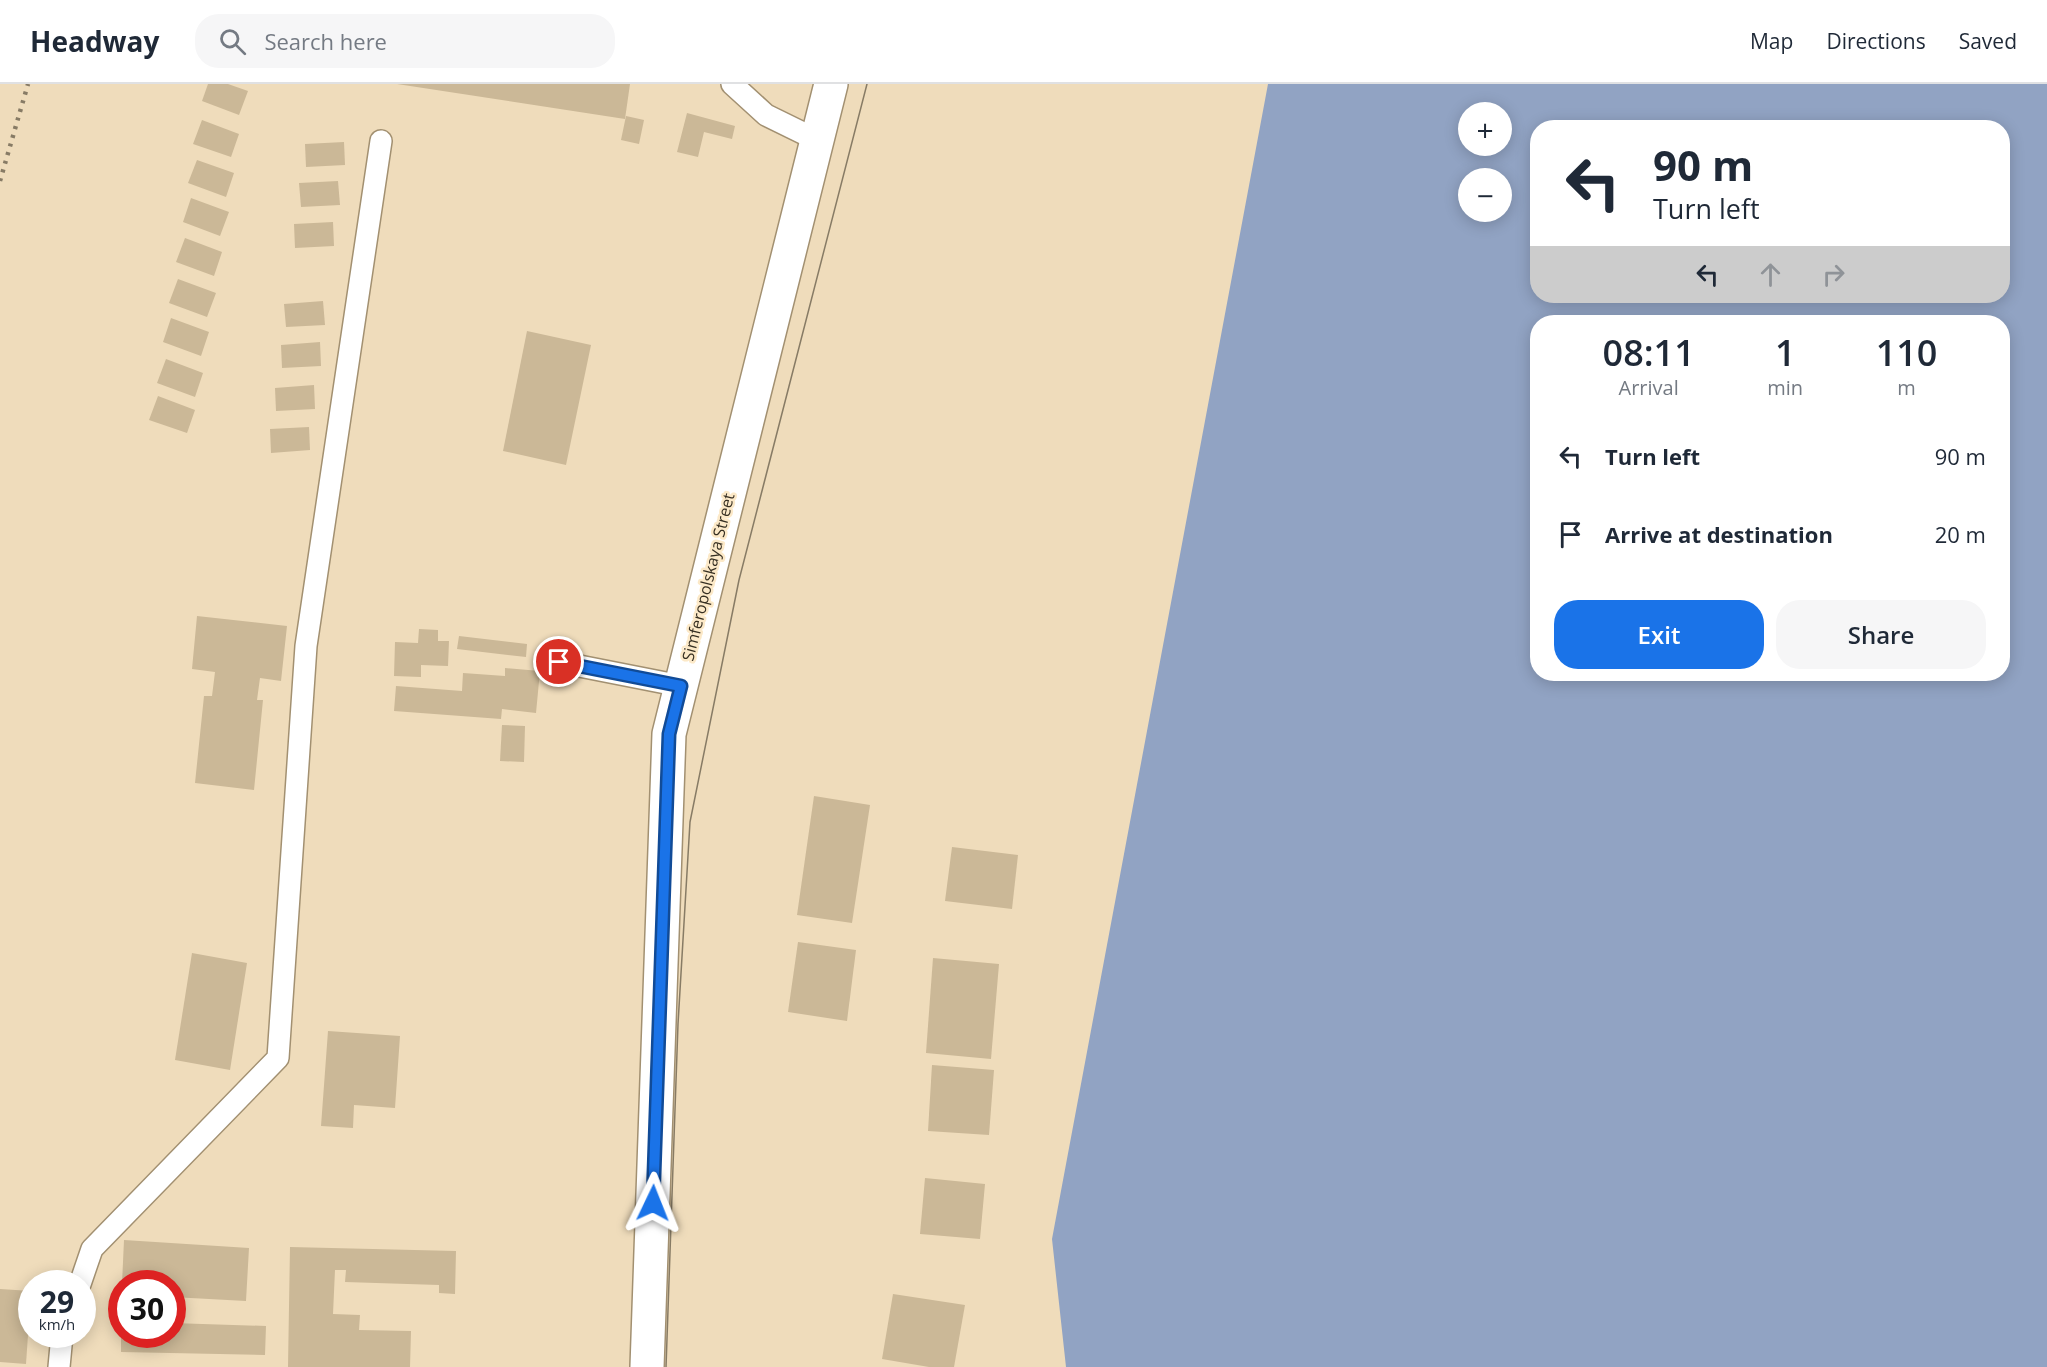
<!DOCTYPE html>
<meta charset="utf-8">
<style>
:root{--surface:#fff;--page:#f6f6f7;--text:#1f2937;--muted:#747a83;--line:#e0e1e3;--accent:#1a73e8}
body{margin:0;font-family:"Open Sans",sans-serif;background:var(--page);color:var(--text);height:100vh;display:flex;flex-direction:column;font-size:22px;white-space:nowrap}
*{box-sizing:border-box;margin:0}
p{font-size:20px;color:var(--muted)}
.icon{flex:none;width:33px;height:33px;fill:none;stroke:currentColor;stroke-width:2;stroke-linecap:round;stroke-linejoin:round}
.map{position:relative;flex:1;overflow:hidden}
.side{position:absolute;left:1530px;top:231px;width:480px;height:366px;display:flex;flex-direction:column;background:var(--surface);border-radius:24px;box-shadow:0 3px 15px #0003}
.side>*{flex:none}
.banner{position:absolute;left:1530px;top:36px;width:480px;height:183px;border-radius:24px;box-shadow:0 3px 15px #0003;background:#fff;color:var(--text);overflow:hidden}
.tools{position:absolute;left:1458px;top:18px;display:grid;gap:12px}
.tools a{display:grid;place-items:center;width:54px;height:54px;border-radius:50%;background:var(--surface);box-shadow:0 3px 15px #0003;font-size:30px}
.speed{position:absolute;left:18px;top:1186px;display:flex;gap:12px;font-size:30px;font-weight:700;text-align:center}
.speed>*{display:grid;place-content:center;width:78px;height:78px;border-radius:50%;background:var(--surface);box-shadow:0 3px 15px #0003;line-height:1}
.speed small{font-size:15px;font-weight:400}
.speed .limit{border:9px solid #d22;background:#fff;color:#111}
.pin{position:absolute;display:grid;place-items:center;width:51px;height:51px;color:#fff;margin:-26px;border:3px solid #fff;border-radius:50%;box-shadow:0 2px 6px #0007}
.me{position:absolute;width:66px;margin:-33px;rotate:2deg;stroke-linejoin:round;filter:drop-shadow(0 0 4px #0008)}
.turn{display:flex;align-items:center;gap:21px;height:126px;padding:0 24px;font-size:27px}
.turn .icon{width:78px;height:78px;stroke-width:2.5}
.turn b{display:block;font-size:42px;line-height:51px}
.lanes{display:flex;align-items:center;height:57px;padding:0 24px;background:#0003;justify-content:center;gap:30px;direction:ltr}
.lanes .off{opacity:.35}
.eta{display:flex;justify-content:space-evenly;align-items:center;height:102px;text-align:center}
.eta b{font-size:36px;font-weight:600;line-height:42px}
.button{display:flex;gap:12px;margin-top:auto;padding:12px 24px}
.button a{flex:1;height:69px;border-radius:24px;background:var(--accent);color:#fff;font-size:24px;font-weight:600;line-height:69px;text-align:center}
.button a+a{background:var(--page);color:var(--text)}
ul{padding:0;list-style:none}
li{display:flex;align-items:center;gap:18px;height:78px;padding:0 24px}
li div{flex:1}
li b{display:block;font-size:22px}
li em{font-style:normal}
header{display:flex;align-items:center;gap:36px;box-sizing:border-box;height:84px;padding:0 30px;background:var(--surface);border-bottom:2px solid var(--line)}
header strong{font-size:28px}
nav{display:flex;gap:33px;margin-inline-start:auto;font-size:21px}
.search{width:420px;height:54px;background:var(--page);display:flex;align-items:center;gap:15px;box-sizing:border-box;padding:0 21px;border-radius:24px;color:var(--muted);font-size:22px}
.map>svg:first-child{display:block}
.water{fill:#91a3c3;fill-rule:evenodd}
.building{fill:#cbb897}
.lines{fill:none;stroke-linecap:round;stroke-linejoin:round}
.service-casing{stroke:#a29071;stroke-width:24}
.minor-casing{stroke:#a29071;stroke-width:36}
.service{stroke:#fff;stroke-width:21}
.minor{stroke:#fff;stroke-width:33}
.tram{stroke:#877b65;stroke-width:1.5}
.rail{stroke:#877b65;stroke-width:4.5;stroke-dasharray:3 6;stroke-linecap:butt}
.route-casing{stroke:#114b97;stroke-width:15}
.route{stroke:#1a73e8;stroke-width:10}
.labels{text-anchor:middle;stroke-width:5;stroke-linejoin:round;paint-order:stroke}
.street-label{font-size:16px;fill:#362f22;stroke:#fce9c8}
</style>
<header>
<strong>Headway</strong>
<div class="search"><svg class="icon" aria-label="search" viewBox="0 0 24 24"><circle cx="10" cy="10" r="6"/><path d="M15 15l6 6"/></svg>Search here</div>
<nav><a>Map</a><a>Directions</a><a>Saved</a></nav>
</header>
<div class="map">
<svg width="2047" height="1283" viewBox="0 0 2047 1283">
<rect width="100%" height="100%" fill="#efdcbb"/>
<!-- water -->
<path class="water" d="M1268,0H2047V1283H1066L1052,1155ZM1468,28H1502V62H1468ZM1538,44H2002V212H1538ZM1468,94H1502V128H1468ZM1538,238H2002V590H1538Z"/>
<!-- building -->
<g class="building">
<path d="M208,0H228L248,7L239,31L202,17Z"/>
<path d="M397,0H630L625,35Z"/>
<path d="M687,29L735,42L732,55L704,48L698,73L677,68Z"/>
<path d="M626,32L644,36L639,60L621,56Z"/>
<path d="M202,36L239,50L231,73L193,60Z"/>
<path d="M344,58L345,81L306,83L305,60Z"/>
<path d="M197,76L234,89L226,113L188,99Z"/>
<path d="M338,97L340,121L301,123L299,99Z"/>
<path d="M191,114L229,128L220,152L183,138Z"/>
<path d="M333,138L334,162L295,164L294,140Z"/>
<path d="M185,154L222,168L214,192L176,178Z"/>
<path d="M178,195L216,209L207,233L169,219Z"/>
<path d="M323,217L325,241L286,243L284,220Z"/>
<path d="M171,234L209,248L201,272L163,258Z"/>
<path d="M527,247L591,261L566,381L503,367Z"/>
<path d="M320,258L321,282L282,284L281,261Z"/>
<path d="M166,275L203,289L195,313L157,299Z"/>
<path d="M314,301L315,325L276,327L275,304Z"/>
<path d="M158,312L195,326L187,349L149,336Z"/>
<path d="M309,343L310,366L271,369L270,345Z"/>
<path d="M197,532L287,542L281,597L260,594L257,616H263L254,706L195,699L204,612H212L215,588L192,585Z"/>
<path d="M419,545L438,546V557H449L448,582L421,581V593L394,592L395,558L418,559Z"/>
<path d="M459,552L527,560L526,573L457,565Z"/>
<path d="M505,584L540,587L536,629L502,625L501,635L394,627L396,602L462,607L463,589L505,592Z"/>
<path d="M502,641L525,642L524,678L500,677Z"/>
<path d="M814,712L870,721L852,839L797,831Z"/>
<path d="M952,763L1018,771L1012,825L945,817Z"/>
<path d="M798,858L856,866L847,937L788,928Z"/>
<path d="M192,869L247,879L230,986L175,976Z"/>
<path d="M933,874L999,880L991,975L926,969Z"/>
<path d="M328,947L400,952L395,1024L354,1021L353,1044L321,1042Z"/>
<path d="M932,981L994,986L989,1051L928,1047Z"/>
<path d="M925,1094L985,1100L980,1155L920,1150Z"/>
<path d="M124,1156L249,1164L246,1217L172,1213V1200H122Z"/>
<path d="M290,1163L456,1167L455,1210L439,1209V1201L345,1198L346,1186H335L333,1230L360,1231L359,1246L411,1247L410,1283H288Z"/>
<path d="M0,1205L31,1207L26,1280L0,1278Z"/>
<path d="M893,1210L965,1221L954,1283H929L882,1275Z"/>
<path d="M172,1239L266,1242L265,1271L121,1268V1251H172Z"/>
</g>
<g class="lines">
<defs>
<g id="service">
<path d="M732,0L766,31L817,56"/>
<path d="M559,578L681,602"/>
<path d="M80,1200L92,1165L278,974L306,562L381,57"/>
<path d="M59,1283L62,1251"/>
</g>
<path id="minor" d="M647,1283L669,650L831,0"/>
</defs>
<!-- service casing -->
<use href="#service" class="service-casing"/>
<!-- minor casing -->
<use href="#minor" class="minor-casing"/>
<!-- service -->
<use href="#service" class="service"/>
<!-- minor -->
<use href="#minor" class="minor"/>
<!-- tram -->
<path class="tram" d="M666,1283L678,940L690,738L739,496L867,0"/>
<!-- rail -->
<path class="rail" d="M0,97L28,0"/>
</g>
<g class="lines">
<defs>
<path id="route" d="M559,578L681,602L669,650L653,1119"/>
</defs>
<!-- route casing -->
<use href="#route" class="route-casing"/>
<!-- route -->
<use href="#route" class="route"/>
</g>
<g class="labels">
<!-- street labels -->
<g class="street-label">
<text transform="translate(708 493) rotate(-76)" y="6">Simferopolskaya Street</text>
</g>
</g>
</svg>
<div class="tools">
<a>+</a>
<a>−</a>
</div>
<div class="speed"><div>29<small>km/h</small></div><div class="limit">30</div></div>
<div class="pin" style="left:559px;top:578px;background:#d93025"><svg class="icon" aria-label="arrive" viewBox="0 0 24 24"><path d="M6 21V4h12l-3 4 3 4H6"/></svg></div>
<svg class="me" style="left:653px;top:1119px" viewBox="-20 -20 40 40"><path d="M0-17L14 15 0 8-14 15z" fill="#1a73e8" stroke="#fff" stroke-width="4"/></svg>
<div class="banner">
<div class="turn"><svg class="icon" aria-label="left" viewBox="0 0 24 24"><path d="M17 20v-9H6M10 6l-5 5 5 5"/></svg><div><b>90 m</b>Turn left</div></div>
<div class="lanes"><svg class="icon" aria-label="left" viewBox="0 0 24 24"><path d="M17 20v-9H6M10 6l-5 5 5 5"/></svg><svg class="icon off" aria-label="ahead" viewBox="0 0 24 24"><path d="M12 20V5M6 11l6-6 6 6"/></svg><svg class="icon off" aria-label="right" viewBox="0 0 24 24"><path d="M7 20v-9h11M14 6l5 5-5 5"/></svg></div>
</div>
<section class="side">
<div class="eta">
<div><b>08:11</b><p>Arrival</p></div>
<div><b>1</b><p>min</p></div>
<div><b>110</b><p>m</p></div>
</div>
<ul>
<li><svg class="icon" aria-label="left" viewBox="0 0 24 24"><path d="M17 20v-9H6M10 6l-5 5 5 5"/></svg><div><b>Turn left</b></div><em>90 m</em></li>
<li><svg class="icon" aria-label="arrive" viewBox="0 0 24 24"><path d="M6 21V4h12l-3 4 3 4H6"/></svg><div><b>Arrive at destination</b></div><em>20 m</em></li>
</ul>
<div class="button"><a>Exit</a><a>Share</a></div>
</section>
</div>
